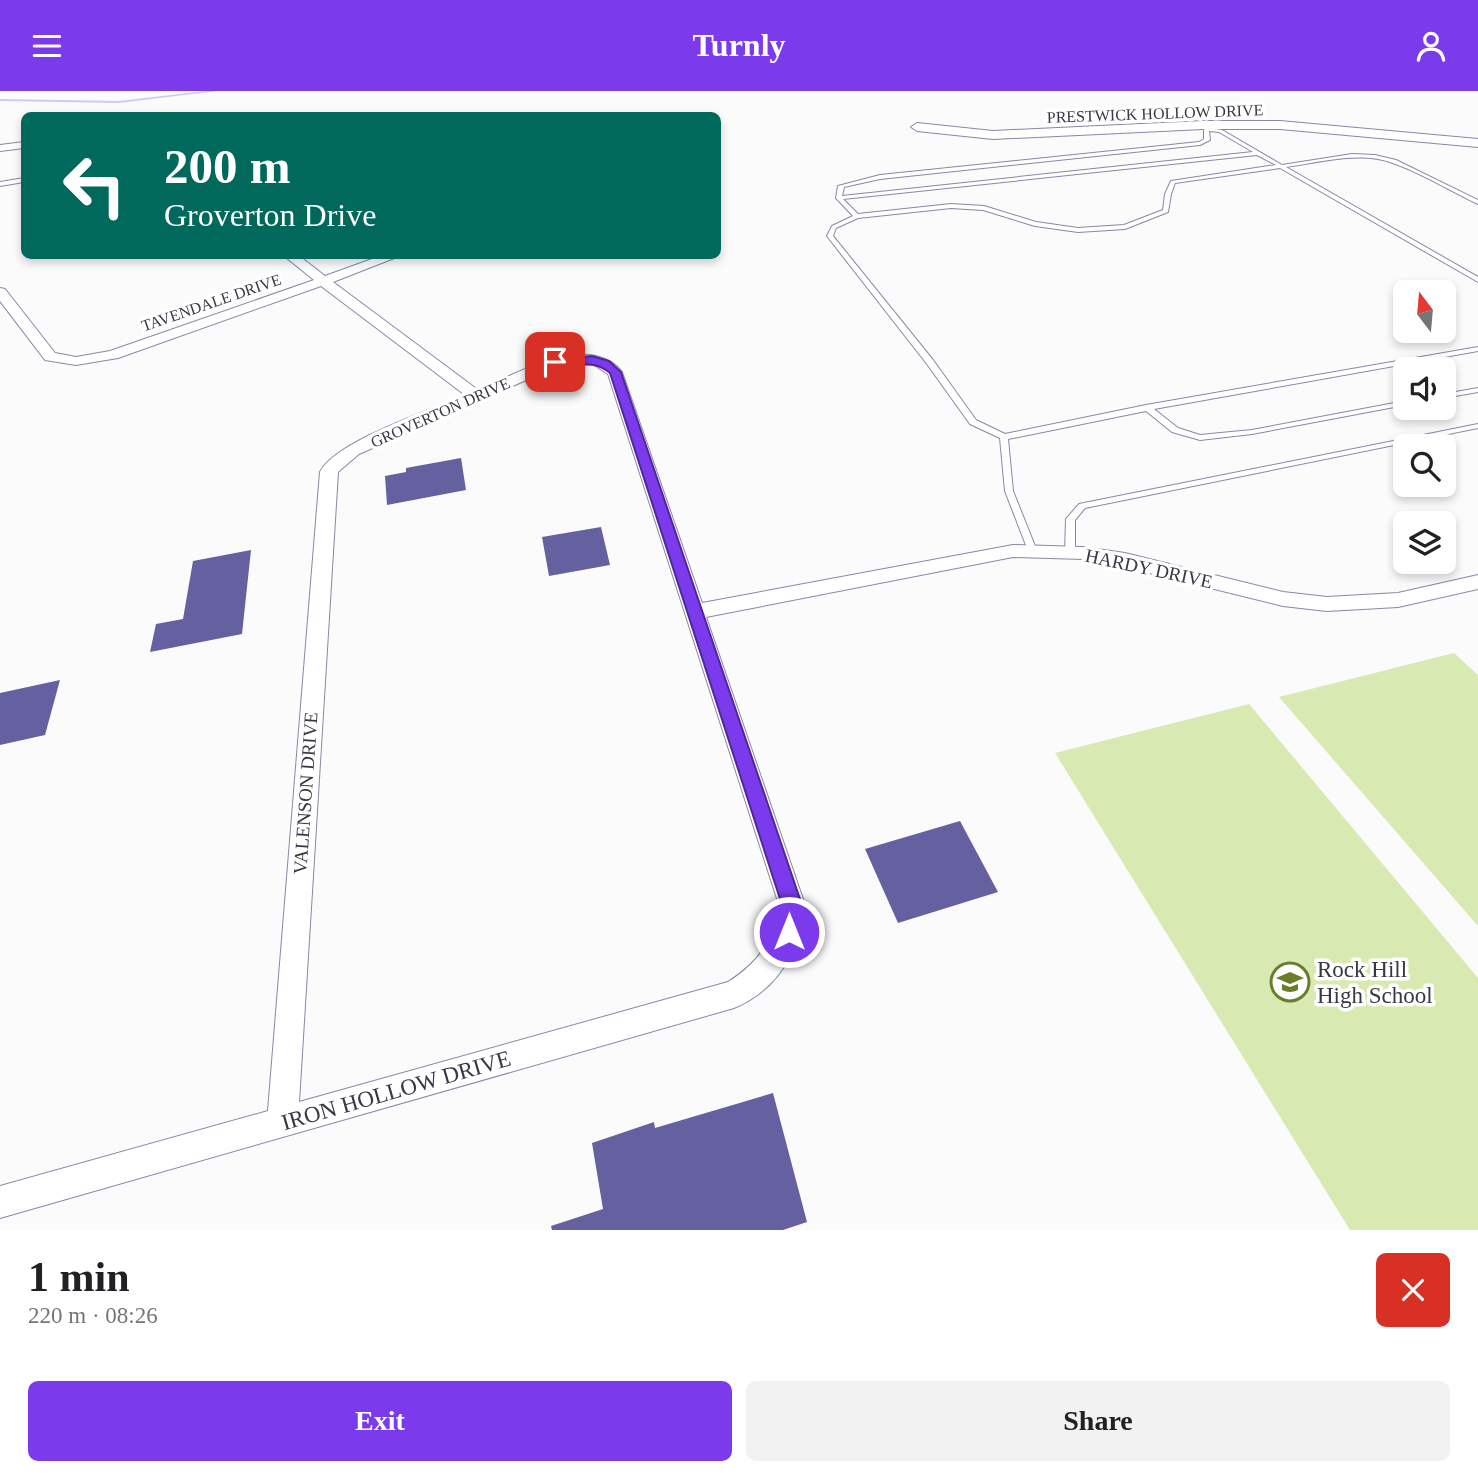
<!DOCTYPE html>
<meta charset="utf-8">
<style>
:root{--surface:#fff;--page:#f2f2f2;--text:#202124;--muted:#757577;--accent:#7c3aed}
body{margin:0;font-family:"Times New Roman",serif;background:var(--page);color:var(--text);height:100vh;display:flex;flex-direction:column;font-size:26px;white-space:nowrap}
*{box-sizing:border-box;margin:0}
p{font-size:23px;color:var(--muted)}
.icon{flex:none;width:38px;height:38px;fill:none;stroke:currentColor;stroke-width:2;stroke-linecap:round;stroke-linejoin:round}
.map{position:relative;height:1139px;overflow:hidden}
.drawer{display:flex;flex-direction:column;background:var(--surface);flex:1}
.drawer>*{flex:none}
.hud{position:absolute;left:21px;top:21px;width:700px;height:147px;border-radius:10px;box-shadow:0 4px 10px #0003;background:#00695c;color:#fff;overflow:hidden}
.needle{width:46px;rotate:344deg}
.controls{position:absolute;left:1393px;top:189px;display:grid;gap:14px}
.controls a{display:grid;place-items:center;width:63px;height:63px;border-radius:10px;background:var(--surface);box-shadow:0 4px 10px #0003;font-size:35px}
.pin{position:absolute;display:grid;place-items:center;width:60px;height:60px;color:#fff;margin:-30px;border-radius:14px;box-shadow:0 4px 10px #0006}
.me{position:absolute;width:77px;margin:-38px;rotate:0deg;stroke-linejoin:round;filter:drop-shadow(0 0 5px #0008)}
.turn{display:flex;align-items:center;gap:24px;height:147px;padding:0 28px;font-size:32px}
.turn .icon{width:91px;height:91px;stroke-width:2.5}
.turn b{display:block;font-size:49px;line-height:60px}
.round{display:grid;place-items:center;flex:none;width:74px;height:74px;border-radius:10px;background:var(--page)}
.headline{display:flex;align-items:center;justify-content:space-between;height:119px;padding:0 28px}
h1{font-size:42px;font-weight:700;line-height:52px}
.primary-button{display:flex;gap:14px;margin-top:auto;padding:14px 28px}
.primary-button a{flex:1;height:80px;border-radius:10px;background:var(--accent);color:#fff;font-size:28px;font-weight:700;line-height:80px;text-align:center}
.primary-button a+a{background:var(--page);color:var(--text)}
header{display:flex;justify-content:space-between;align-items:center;height:91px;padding:0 28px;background:var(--accent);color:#fff;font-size:32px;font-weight:700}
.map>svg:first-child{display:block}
.green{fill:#d8eab1}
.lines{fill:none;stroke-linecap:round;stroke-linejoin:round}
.stream{fill:#cbcbf5;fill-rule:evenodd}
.building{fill:#65609f}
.service-casing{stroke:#8887a8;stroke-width:2}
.minor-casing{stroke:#8887a8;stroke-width:2}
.tertiary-casing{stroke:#8887a8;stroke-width:2}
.path{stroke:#a3a3a9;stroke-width:2;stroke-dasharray:1 2.5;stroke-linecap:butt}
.service{fill:#fff;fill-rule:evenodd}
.minor{fill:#fff;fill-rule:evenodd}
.tertiary{fill:#fff;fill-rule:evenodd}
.route{fill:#7c3aed;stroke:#51269a;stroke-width:2}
.labels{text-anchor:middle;stroke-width:7;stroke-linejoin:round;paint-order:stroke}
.far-street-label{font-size:16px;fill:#373745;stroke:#fff}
.street-label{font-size:19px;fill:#373745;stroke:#fff}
.near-poi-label{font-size:23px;fill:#373745;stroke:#fff;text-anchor:start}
.near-street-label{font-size:23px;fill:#373745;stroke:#fff}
</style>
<header><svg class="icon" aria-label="menu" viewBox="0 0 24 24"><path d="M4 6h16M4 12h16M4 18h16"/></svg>Turnly<svg class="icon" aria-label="person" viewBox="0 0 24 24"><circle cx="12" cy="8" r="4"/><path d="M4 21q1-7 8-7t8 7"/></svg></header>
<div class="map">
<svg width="1478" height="1139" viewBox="0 0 1478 1139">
<rect width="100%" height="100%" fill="#fbfbfb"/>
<!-- green -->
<g class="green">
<path d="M1454,562L1478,584V835L1279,606Z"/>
<path d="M1249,613L1478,887V1139H1350L1055,662Z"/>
</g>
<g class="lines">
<!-- stream -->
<path class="stream" d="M205,0H217L119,12L0,10V8L119,10Z"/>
</g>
<!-- building -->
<g class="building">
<path d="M461,367L466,399L387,414L385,385L406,381V377Z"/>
<path d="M601,436L610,474L549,485L542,446Z"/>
<path d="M251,459L242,543L150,561L156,533L183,528L193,470Z"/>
<path d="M60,589L45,644L0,654V602Z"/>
<path d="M960,730L998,801L898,832L865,758Z"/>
<path d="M773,1002L807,1131L783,1139H552L551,1135L603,1118L592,1052L654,1031L655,1037Z"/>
</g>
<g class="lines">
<defs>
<g id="service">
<path d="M1203,33L1208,37L1222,39L1282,74L1352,63L1375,64L1396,69L1478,109V113L1476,112C1448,99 1406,73 1378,68C1348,63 1316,72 1286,76L1478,186V191L1280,77L1175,92L1171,103L1168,121L1125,138L1078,141L1035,135L983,119L951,117L858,127L836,137L833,145L933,269L976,329L1005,343L1146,314L1478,256V260L1154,318L1178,337L1200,344L1252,339L1405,310V314L1252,343L1200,349L1172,341L1146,320L1008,348L1013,400L1037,460L1032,463L1029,462L1005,400L1000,347L970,333L927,273L827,145L832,135L853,125L836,107L838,95L880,84L1199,51L1204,48V38L1201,34ZM1209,40L1219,41L1253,61L842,105L844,96L880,88L1200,54L1210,49ZM1257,64L1276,74L1171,90L1165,103L1163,119L1124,134L1078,137L1036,131L984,115L951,113L858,123L843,108Z"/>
<path d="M24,87V91L0,95V91Z"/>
<path d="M1478,297V301L1444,307V303Z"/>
<path d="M1478,333V337L1085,417L1075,429V462L1070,465L1065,462L1066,428L1079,413Z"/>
</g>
<g id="minor">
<path d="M24,51V57L0,60V54Z"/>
<path d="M283,164H298L325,185L383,164H402L333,191L478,299C516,283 589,240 622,281L702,512L1013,454L1083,456L1125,462L1283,501L1327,506L1398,502L1478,484V498L1398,516L1327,520L1283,515L1125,476L1083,468L1013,466L706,526L805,814C799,860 779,898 734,917L0,1127V1095L268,1020L320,381C336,350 431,319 465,304L321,195L118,267L76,274L45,269L0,210V197L5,198L55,262L76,266L110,260L314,189ZM591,272L608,283L779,814C773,851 759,871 728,891L299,1011L338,381L359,363L558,275Z"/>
</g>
<path id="tertiary" d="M1203,30H1280L1478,48V56L1280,38H1203L993,48L917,40L911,36L917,32L993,40Z"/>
</defs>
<!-- service casing -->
<use href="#service" class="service-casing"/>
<!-- minor casing -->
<use href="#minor" class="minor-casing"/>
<!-- tertiary casing -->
<use href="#tertiary" class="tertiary-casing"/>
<!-- path -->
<path class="path" d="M397,24H448"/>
<!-- service -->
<use href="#service" class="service"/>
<!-- minor -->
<use href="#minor" class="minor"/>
<!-- tertiary -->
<use href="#tertiary" class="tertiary"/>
</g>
<!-- route -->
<path class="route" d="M592,265L609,270L621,281L802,814L796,848L789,851L782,848L779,841L782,814L610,282C588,263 567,283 549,271L555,268Z"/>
<!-- icons -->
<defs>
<symbol id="school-ring" viewBox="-11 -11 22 22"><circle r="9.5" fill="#fff" stroke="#697d2d" stroke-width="1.5"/><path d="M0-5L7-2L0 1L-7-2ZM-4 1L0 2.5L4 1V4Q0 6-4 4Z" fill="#697d2d"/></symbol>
</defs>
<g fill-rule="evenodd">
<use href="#school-ring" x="1268" y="869" width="44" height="44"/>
</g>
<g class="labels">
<!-- far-street labels -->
<g class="far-street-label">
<text transform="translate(1155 22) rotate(-2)" y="6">PRESTWICK HOLLOW DRIVE</text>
<text transform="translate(211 211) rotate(-19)" y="6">TAVENDALE DRIVE</text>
<text transform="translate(440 321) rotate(-24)" y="6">GROVERTON DRIVE</text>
</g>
<!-- street labels -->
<g class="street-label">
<text transform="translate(1149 477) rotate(12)" y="7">HARDY DRIVE</text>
<text transform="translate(305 702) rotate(-86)" y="7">VALENSON DRIVE</text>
</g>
<!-- near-poi labels -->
<g class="near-poi-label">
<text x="1317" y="886">Rock Hill<tspan x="1317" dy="26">High School</tspan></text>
</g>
<!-- near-street labels -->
<g class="near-street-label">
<text transform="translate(396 999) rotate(-16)" y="8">IRON HOLLOW DRIVE</text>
</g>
</g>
</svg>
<div class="controls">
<a><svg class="needle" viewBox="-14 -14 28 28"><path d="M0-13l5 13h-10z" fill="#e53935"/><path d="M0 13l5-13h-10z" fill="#757577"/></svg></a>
<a><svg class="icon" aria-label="sound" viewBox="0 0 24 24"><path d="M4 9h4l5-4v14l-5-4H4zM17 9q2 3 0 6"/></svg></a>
<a><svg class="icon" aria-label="search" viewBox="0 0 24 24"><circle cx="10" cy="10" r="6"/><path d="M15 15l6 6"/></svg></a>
<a><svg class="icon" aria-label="layers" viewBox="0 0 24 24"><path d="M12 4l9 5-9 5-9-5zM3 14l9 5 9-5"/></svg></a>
</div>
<div class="pin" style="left:555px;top:271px;background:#d93025"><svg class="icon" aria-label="arrive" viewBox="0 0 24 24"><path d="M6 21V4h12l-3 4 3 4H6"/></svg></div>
<svg class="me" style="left:789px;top:841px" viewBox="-20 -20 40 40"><circle r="17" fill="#7c3aed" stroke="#fff" stroke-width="3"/><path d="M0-11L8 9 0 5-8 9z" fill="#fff"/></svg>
<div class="hud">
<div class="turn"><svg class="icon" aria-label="left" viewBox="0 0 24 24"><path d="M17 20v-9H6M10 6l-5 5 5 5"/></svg><div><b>200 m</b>Groverton Drive</div></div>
</div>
</div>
<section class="drawer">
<div class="headline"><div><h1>1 min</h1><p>220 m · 08:26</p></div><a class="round" style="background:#d93025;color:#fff"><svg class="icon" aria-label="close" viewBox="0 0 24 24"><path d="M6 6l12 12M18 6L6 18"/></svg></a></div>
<div class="primary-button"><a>Exit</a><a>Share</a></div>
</section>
